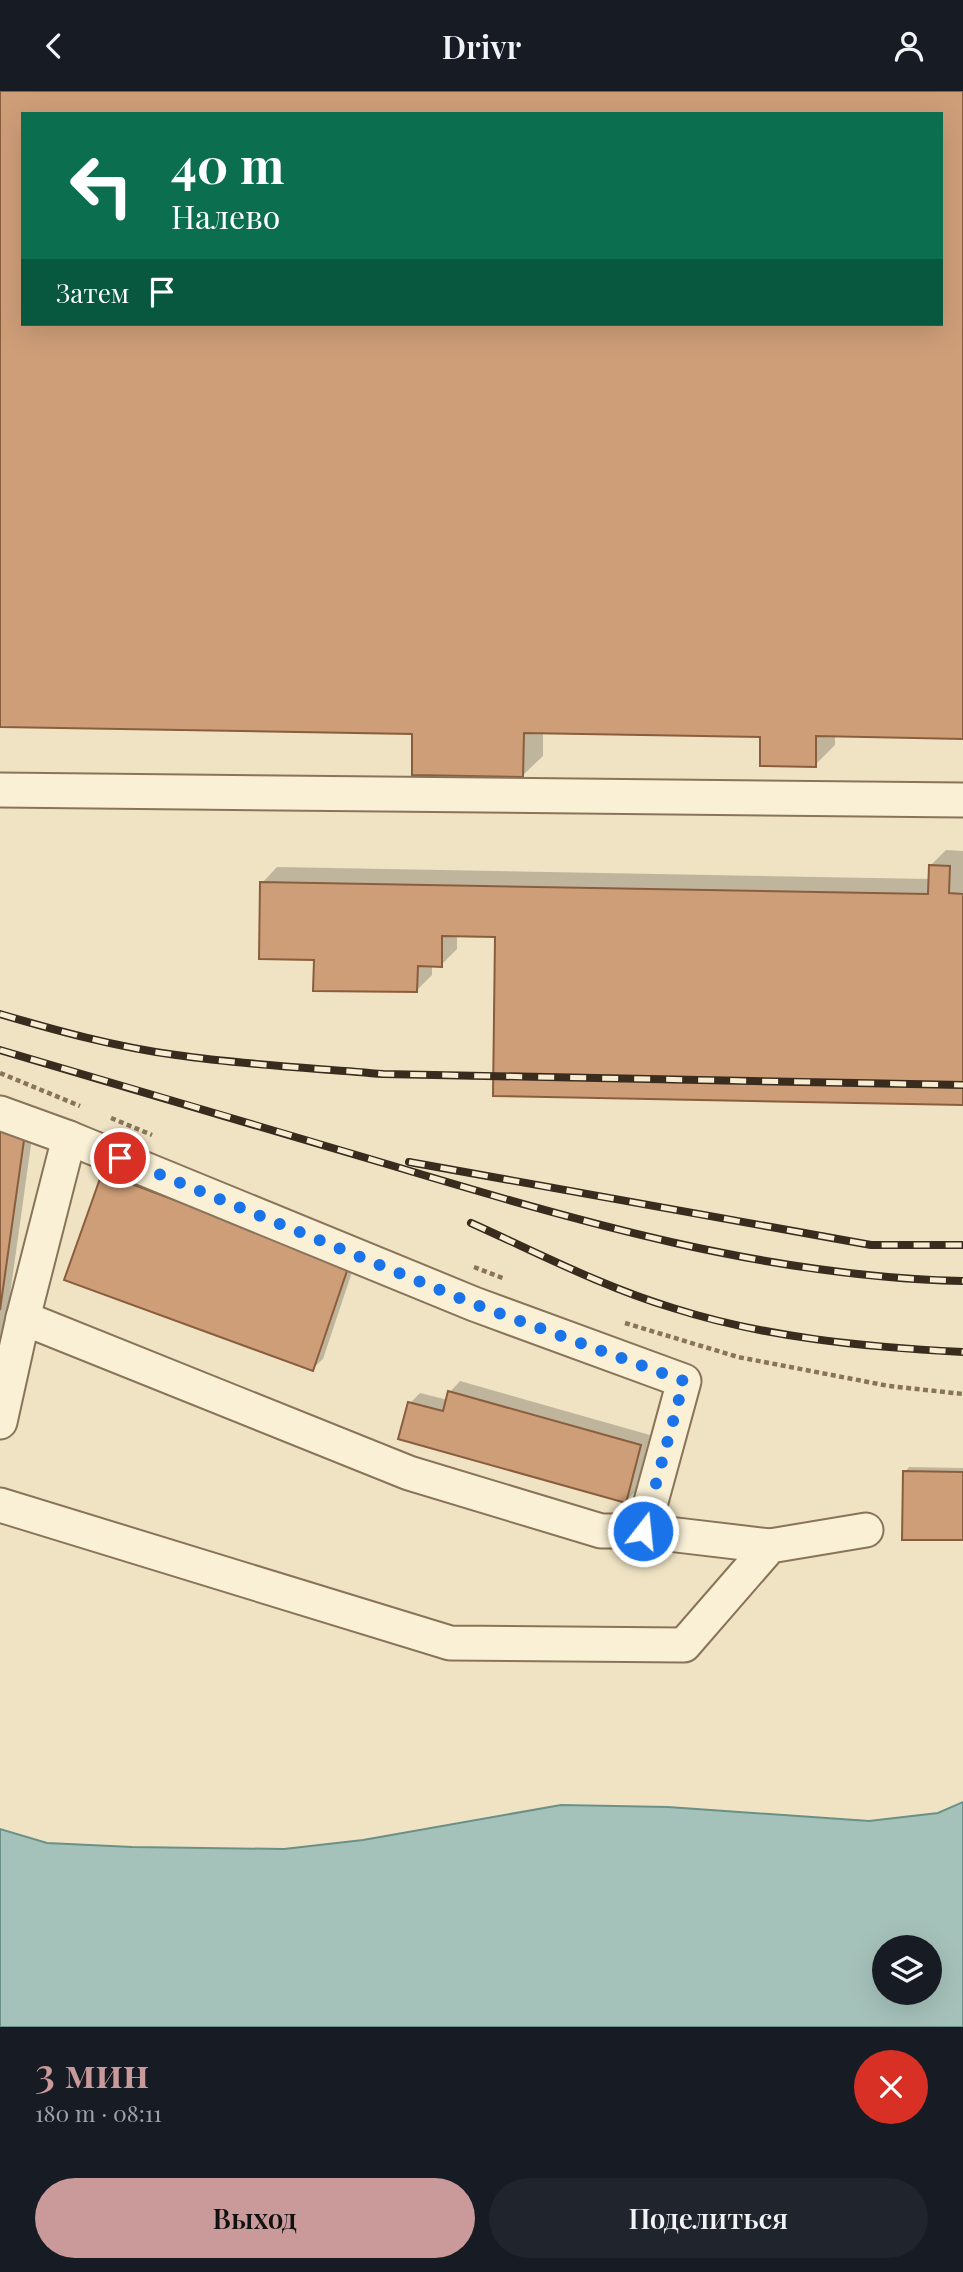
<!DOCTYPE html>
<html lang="ru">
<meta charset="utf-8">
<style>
:root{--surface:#171b24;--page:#20242c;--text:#f1f3f6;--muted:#9ea1a6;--accent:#ca9999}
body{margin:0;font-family:"Playfair Display",serif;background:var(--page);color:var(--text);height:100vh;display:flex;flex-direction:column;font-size:26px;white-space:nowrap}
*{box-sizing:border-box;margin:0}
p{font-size:23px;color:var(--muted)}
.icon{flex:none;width:38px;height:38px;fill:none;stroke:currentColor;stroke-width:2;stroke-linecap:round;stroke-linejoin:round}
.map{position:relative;height:1936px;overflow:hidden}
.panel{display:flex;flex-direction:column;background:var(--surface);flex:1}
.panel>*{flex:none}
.hud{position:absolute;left:21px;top:21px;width:922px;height:214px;border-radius:0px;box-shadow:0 7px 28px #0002;background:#0b6e4f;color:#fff;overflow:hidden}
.buttons{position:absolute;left:872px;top:1844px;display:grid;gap:14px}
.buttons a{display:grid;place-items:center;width:70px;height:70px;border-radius:50%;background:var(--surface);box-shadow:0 7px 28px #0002;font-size:35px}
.pin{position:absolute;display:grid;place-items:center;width:60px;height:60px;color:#fff;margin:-30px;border:4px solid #fff;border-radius:50%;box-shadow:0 2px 7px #0007}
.me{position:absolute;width:77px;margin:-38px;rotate:16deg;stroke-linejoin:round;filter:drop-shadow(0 0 5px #0008)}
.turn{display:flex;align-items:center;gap:24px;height:147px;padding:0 35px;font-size:32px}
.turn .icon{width:91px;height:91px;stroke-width:2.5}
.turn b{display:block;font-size:49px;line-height:60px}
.then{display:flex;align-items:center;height:66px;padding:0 35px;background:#0003;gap:14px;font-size:26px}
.round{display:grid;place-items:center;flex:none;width:74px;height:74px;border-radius:37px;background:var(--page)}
.summary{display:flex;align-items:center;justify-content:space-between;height:119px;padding:0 35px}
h1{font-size:42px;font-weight:600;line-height:52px;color:var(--accent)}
.primary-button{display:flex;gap:14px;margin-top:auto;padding:14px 35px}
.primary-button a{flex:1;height:80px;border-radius:42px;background:var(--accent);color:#111;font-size:28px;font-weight:600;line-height:80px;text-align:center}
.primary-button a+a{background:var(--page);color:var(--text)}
header{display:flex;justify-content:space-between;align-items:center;height:91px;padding:0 35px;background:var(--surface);font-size:32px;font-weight:600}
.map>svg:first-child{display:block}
.water{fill:#a5c2ba;stroke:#6b9088;stroke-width:2;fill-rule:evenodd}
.shadow{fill:#0003;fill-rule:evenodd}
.building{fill:#ce9e78;stroke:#895e3e;stroke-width:2;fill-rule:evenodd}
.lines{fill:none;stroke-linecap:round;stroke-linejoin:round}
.minor-casing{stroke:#897459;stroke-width:37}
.path{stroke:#897459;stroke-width:4.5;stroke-dasharray:5 3.5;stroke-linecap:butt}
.minor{stroke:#f9f0d6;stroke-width:33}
.rail-casing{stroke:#392c1e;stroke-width:8}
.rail{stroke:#f6edd2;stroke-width:5;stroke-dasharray:16;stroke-linecap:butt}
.route{stroke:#1a73e8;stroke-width:12;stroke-dasharray:0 21.6}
</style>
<header><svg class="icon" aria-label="back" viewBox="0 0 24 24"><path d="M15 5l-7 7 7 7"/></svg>Drivr<svg class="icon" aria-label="person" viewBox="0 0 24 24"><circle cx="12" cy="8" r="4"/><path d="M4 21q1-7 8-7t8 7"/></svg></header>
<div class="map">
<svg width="963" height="1936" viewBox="0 0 963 1936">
<rect width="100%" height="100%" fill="#efe3c3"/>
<!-- water -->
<path class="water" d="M963,1711V1936H0V1738L47,1752L132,1756L284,1758L363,1749L561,1714L668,1716L869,1730L938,1722ZM884,1857H929V1902H884Z"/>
<!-- shadow -->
<g class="shadow">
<path d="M0,0H963V646L835,644V654L815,674L762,644L543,641V665L523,684L414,641L0,634ZM23,23H942V233H23Z"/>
<path d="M946,759L963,760V1012L497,845L457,844V858L441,874H432V884L416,900L315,868L262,792L277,776L930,788V775Z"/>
<path d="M0,1019L35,1025L0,1275Z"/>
<path d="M114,1073L358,1163L323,1268L312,1278L103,1083Z"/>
<path d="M460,1290L650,1344L636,1400L625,1410L410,1312L420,1302L448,1309L450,1301Z"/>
<path d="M909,1376L963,1377V1448L905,1381Z"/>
</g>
<!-- building -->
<g class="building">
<path d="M0,0H963V648L816,645V676L760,675V646L524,642L523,686L412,684V643L0,636ZM23,23H942V233H23Z"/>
<path d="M929,774L950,775L949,802L963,803V1014L493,1005L495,846L442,845V876L418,875L417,901L313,900L314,869L259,868L260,791L928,803Z"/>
<path d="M0,1030L26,1035L0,1219Z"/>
<path d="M102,1082L349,1174L313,1280L64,1189Z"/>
<path d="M448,1300L641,1354L626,1412L398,1348L408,1311L443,1320Z"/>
<path d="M903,1380L963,1381V1449H902Z"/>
</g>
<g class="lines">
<defs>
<g id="minor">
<path d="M0,699L963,709"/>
<path d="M0,1022L69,1047L23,1227L0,1331"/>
<path d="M69,1047L474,1213L684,1290L643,1440L770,1455"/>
<path d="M23,1227L409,1382L601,1440H643"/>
<path d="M0,1414L450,1552L684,1554L770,1455L866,1439"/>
</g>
</defs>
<!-- minor casing -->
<use href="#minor" class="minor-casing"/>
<!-- path -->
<g class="path">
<path d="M0,982L80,1015"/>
<path d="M111,1027L152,1044"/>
<path d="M474,1176L505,1188"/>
<path d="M625,1232L738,1266L889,1295L963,1303"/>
</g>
<!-- minor -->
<use href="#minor" class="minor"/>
<defs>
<g id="rail">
<path d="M0,923C58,940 116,956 176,964C245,974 314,977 383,983L963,994"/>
<path d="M0,959C130,997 260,1035 390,1074C577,1130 767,1186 963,1190"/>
<path d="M409,1071L871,1154H963"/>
<path d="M471,1132C538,1162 603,1196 673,1217C767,1247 865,1256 963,1261"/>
</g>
</defs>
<!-- rail casing -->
<use href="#rail" class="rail-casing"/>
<!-- rail -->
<use href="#rail" class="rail"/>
</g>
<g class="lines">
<!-- route -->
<path class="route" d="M120,1067L474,1213L684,1290L643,1440"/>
</g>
</svg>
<div class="buttons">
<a><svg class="icon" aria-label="layers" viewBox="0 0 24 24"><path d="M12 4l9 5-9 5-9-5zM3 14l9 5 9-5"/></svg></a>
</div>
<div class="pin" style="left:120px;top:1067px;background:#d93025"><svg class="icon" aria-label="arrive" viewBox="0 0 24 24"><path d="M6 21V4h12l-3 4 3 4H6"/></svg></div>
<svg class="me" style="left:643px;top:1440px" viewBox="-20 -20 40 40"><circle r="17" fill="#1a73e8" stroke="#fff" stroke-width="3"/><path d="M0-11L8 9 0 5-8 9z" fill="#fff"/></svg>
<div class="hud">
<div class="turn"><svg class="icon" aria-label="left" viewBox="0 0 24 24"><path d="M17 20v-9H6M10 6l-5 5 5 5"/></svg><div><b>40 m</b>Налево</div></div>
<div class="then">Затем<svg class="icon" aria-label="arrive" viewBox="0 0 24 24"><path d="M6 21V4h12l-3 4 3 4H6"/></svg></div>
</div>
</div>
<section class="panel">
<div class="summary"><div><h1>3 мин</h1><p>180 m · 08:11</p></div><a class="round" style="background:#d93025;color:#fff"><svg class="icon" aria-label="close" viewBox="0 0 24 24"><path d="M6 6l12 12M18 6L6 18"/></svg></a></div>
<div class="primary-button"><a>Выход</a><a>Поделиться</a></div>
</section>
